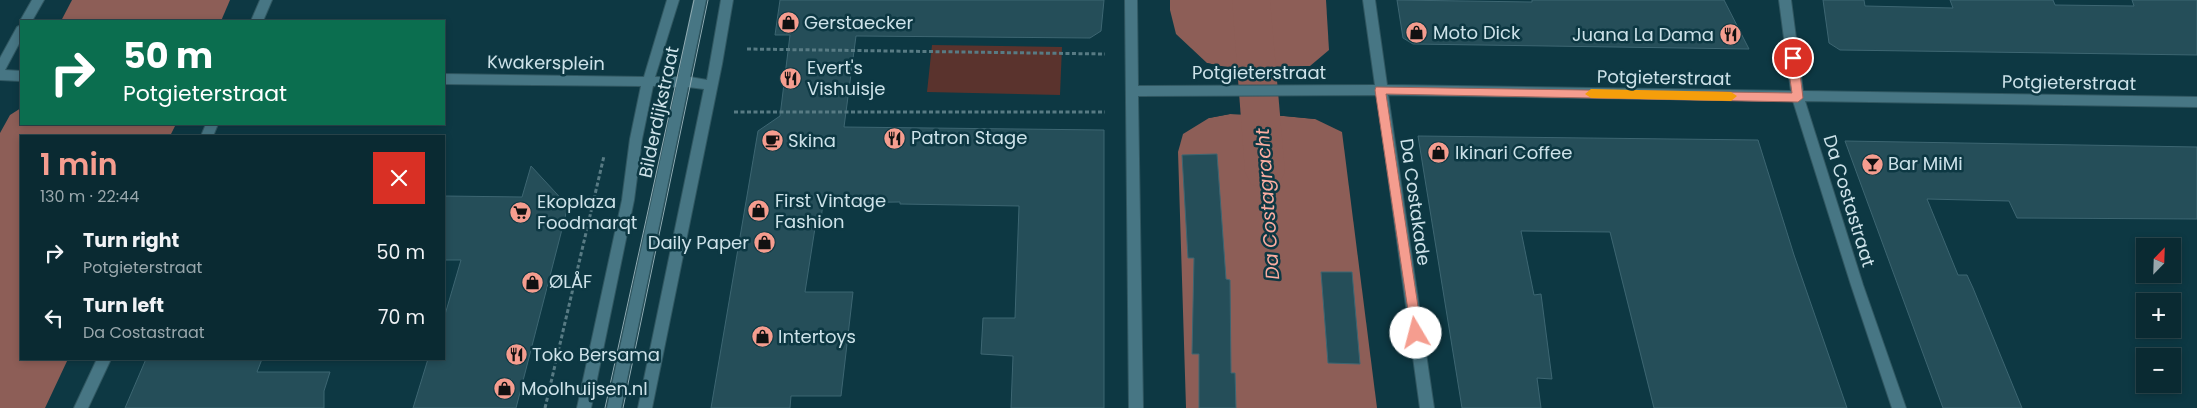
<!DOCTYPE html>
<meta charset="utf-8">
<style>
:root{--surface:#0a2a32;--page:#13323a;--text:#f1f3f6;--muted:#99a7ac;--line:#2a464d;--accent:#f59d8f}
body{margin:0;font-family:Poppins,sans-serif;background:var(--page);color:var(--text);height:100vh;display:flex;flex-direction:column;font-size:19px;white-space:nowrap}
*{box-sizing:border-box;margin:0}
p{font-size:16px;color:var(--muted)}
.icon{flex:none;width:28px;height:28px;fill:none;stroke:currentColor;stroke-width:2;stroke-linecap:round;stroke-linejoin:round}
.map{position:relative;flex:1;overflow:hidden}
.details{position:absolute;left:20px;top:135px;width:425px;height:225px;display:flex;flex-direction:column;background:var(--surface);border-radius:0px;box-shadow:0 2px 8px #0003,0 0 0 1px var(--line)}
.details>*{flex:none}
.guide{position:absolute;left:20px;top:20px;width:425px;height:105px;border-radius:0px;box-shadow:0 2px 8px #0003,0 0 0 1px var(--line);background:#0b6e4f;color:#fff;overflow:hidden}
.needle{width:32px;rotate:23deg}
.tools{position:absolute;left:2136px;top:238px;display:grid;gap:10px}
.tools a{display:grid;place-items:center;width:45px;height:45px;border-radius:0px;background:var(--surface);box-shadow:0 2px 8px #0003,0 0 0 1px var(--line);font-size:25px}
.pin{position:absolute;display:grid;place-items:center;width:42px;height:42px;color:#fff;margin:-21px;border:2px solid #fff;border-radius:50%;box-shadow:0 1px 5px #0007}
.me{position:absolute;width:55px;margin:-28px;rotate:352deg;stroke-linejoin:round;filter:drop-shadow(0 0 4px #0008)}
.turn{display:flex;align-items:center;gap:18px;height:105px;padding:0 20px;font-size:22px}
.turn .icon{width:65px;height:65px;stroke-width:2.5}
.turn b{display:block;font-size:35px;line-height:42px}
.round{display:grid;place-items:center;flex:none;width:52px;height:52px;border-radius:0px;background:var(--page)}
.head{display:flex;align-items:center;justify-content:space-between;height:85px;padding:0 20px}
h1{font-size:30px;font-weight:600;line-height:38px;color:var(--accent)}
ul{padding:0;list-style:none}
li{display:flex;align-items:center;gap:15px;height:65px;padding:0 20px}
li div{flex:1}
li b{display:block;font-size:19px}
li em{font-style:normal}
.map>svg:first-child{display:block}
.green{fill:#5a332d}
.water{fill:#8d5e57}
.pier{fill:#0d3843}
.lines{fill:none;stroke-linecap:round;stroke-linejoin:round}
.canal{fill:#8d5e57;fill-rule:evenodd}
.building{fill:#254e59;stroke:#3d6672}
.minor-casing{stroke:#305761;stroke-width:2}
.path{stroke:#587b84;stroke-width:3;stroke-dasharray:4 2.5;stroke-linecap:butt}
.minor{fill:#477684;fill-rule:evenodd}
.tram{stroke:#91adb5;stroke-width:1}
.route{fill:#f59d8f;stroke:#9f665d}
.slow{fill:#f59e0b}
.labels{text-anchor:middle;stroke-width:5;stroke-linejoin:round;paint-order:stroke}
.poi-label{font-size:18px;fill:#cde2e9;stroke:#0d3843;text-anchor:start}
.street-label{font-size:18px;fill:#cde2e9;stroke:#0d3843}
.water-label{font-size:19px;font-style:italic;fill:#fbada1;stroke:#0d3843}
</style>
<div class="map">
<svg width="2197" height="408" viewBox="0 0 2197 408">
<rect width="100%" height="100%" fill="#0d3843"/>
<!-- green -->
<path class="green" d="M932,45L1062,47L1060,95L927,92Z"/>
<!-- water -->
<g class="water">
<path d="M72,0H230L221,21H61Z"/>
<path d="M1170,0H1326L1329,50L1310,66L1230,68L1207,63L1176,34L1170,10Z"/>
<path d="M21,108V124H176L170,136H21V359H68L45,408H0V133L10,115Z"/>
<path d="M1230,114L1284,116L1315,119L1342,132L1377,408H1186L1178,152L1183,134L1209,118Z"/>
</g>
<!-- pier -->
<g class="pier">
<path d="M1207,63L1230,68L1310,66V68L1230,70L1207,65Z"/>
<path d="M1230,112L1284,113L1315,117V119L1284,116L1230,114L1209,118V116Z"/>
</g>
<g class="lines">
<!-- canal -->
<path class="canal" d="M1232,0H1270L1285,172L1279,184L1265,189L1251,184L1245,172Z"/>
</g>
<!-- building -->
<g class="building">
<path d="M780,0H1104L1101,31L1090,38L856,36L844,127L1104,130V408H1011L1013,356L981,354L983,318H1015L1019,206L900,204V202L823,203L820,228H815L805,292H853L841,396H791L790,408H711L758,131L780,116L790,35H775Z"/>
<path d="M1397,0L1532,2V0H1724L1749,49L1413,44L1403,38Z"/>
<path d="M1823,0H1864L1865,6L1953,8L1950,0H2053L2055,5L2134,6L2132,0H2197V55L1840,50L1829,43Z"/>
<path d="M1418,136L1758,140L1794,255L1847,408H1654L1610,232L1521,231L1534,295L1541,294L1552,379L1537,378L1541,408H1462Z"/>
<path d="M1845,141L2197,147V219L2017,218L2009,201L1927,199L1958,275H1967L1973,288L2022,408H1943Z"/>
<path d="M1217,154L1226,279L1230,280L1231,373H1235L1236,408H1199V354H1192L1194,258H1188L1182,155Z"/>
<path d="M531,166L568,206L516,408H413L428,359H444V318L461,260H444V196L522,197Z"/>
<path d="M1321,272H1352L1360,364L1328,363Z"/>
<path d="M146,359H262L257,372H330L324,391V408H125Z"/>
</g>
<g class="lines">
<defs>
<g id="minor">
<path d="M32,0H44L32,21H21V23L20,21Z"/>
<path d="M260,0H272L263,21H251Z"/>
<path d="M667,0H679L655,77H678L694,0H706L690,77L707,80L721,0H733L722,64L652,408H638L704,89L688,87L621,408H607L676,87L653,86L642,139L634,200L591,408H577L622,200L630,139L641,86L444,84V74L644,77Z"/>
<path d="M1125,0H1137L1138,86L1375,85L1363,0H1375L1387,85L1791,91L1779,0H1791L1803,91L2197,97V107L1805,101L1863,285L1906,408H1892L1851,285L1793,101L1388,95L1434,408H1420L1377,95L1138,96L1143,408H1129Z"/>
<path d="M21,25V40L5,70L21,71V81L0,80V58L17,27Z"/>
<path d="M206,124H218L213,136H201Z"/>
<path d="M97,359H111L88,408H74Z"/>
</g>
</defs>
<!-- minor casing -->
<use href="#minor" class="minor-casing"/>
<!-- path -->
<g class="path">
<path d="M747,49L1105,54"/>
<path d="M734,112H1105"/>
<path d="M545,408L604,156"/>
</g>
<!-- minor -->
<use href="#minor" class="minor"/>
<!-- tram -->
<g class="tram">
<path d="M605,408L694,0"/>
<path d="M623,408L708,0"/>
</g>
</g>
<!-- route -->
<path class="route" d="M1793,54L1798,58L1803,98L1798,102L1386,94L1422,333L1421,337L1416,339L1412,337L1375,90L1376,87L1792,93L1787,58Z"/>
<!-- slow -->
<path class="slow" d="M1591,89L1731,92L1737,96L1731,101L1591,98L1585,94Z"/>
<!-- icons -->
<defs>
<symbol id="shop-disc" viewBox="-11 -11 22 22"><circle r="9.5" fill="#f59d8f" stroke="#0d3843"/><path d="M-5-2.5h2.3a2.7 3.5 0 0 1 5.4 0H5L5.5 6h-11ZM-1.5-2.5h3a1.5 2.3 0 0 0-3 0Z" fill="#111"/></symbol>
<symbol id="restaurant-disc" viewBox="-11 -11 22 22"><circle r="9.5" fill="#f59d8f" stroke="#0d3843"/><path d="M-5-6h1v4h1v-4h1v4h1v-4h1v5L-1.5 .5V6h-2V.5L-5-1ZM5-6V6H3V1.5H1.5Q1.5-4 5-6Z" fill="#111"/></symbol>
<symbol id="cafe-disc" viewBox="-11 -11 22 22"><circle r="9.5" fill="#f59d8f" stroke="#0d3843"/><path d="M-5.5-4.5H6V0H3Q3 3.5 0 3.5H-2.5Q-5.5 3.5-5.5 0ZM3-3.2v2h1.7v-2ZM-6 4.5H4V6H-6Z" fill="#111"/></symbol>
<symbol id="bar-disc" viewBox="-11 -11 22 22"><circle r="9.5" fill="#f59d8f" stroke="#0d3843"/><path d="M-6-5H6L.8 .8V4.5H3.5V6h-7V4.5H-.8V.8Z" fill="#111"/></symbol>
<symbol id="supermarket-disc" viewBox="-11 -11 22 22"><circle r="9.5" fill="#f59d8f" stroke="#0d3843"/><path d="M-6-5.5h2.5l.6 2H6L4.5 2H-2.5L-4.4-4H-6ZM-1.5 3.2a1.3 1.3 0 1 0 .1 0ZM3 3.2a1.3 1.3 0 1 0 .1 0Z" fill="#111"/></symbol>
</defs>
<g fill-rule="evenodd">
<use href="#shop-disc" x="776" y="10" width="25" height="25"/>
<use href="#shop-disc" x="1404" y="20" width="25" height="25"/>
<use href="#restaurant-disc" x="1718" y="22" width="25" height="25"/>
<use href="#restaurant-disc" x="778" y="66" width="25" height="25"/>
<use href="#restaurant-disc" x="882" y="126" width="25" height="25"/>
<use href="#cafe-disc" x="760" y="128" width="25" height="25"/>
<use href="#shop-disc" x="1426" y="140" width="25" height="25"/>
<use href="#bar-disc" x="1860" y="152" width="25" height="25"/>
<use href="#shop-disc" x="746" y="198" width="25" height="25"/>
<use href="#supermarket-disc" x="508" y="200" width="25" height="25"/>
<use href="#shop-disc" x="752" y="230" width="25" height="25"/>
<use href="#shop-disc" x="520" y="270" width="25" height="25"/>
<use href="#shop-disc" x="750" y="324" width="25" height="25"/>
<use href="#restaurant-disc" x="504" y="342" width="25" height="25"/>
<use href="#shop-disc" x="492" y="376" width="25" height="25"/>
</g>
<g class="labels">
<!-- poi labels -->
<g class="poi-label">
<text x="804" y="29">Gerstaecker</text>
<text x="1433" y="39">Moto Dick</text>
<text x="1714" y="41" text-anchor="end">Juana La Dama</text>
<text x="807" y="74">Evert's<tspan x="807" dy="21">Vishuisje</tspan></text>
<text x="911" y="144">Patron Stage</text>
<text x="788" y="147">Skina</text>
<text x="1455" y="159">Ikinari Coffee</text>
<text x="1888" y="170">Bar MiMi</text>
<text x="775" y="207">First Vintage<tspan x="775" dy="21">Fashion</tspan></text>
<text x="537" y="208">Ekoplaza<tspan x="537" dy="21">Foodmarqt</tspan></text>
<text x="749" y="249" text-anchor="end">Daily Paper</text>
<text x="549" y="288">ØLÅF</text>
<text x="778" y="343">Intertoys</text>
<text x="532" y="361">Toko Bersama</text>
<text x="521" y="395">Moolhuijsen.nl</text>
</g>
<!-- street labels -->
<g class="street-label">
<text transform="translate(546 63) rotate(1)" y="6">Kwakersplein</text>
<text x="1259" y="79">Potgieterstraat</text>
<text transform="translate(1664 78) rotate(1)" y="6">Potgieterstraat</text>
<text transform="translate(2069 83) rotate(1)" y="6">Potgieterstraat</text>
<text transform="translate(659 112) rotate(-78)" y="6">Bilderdijkstraat</text>
<text transform="translate(1849 201) rotate(73)" y="6">Da Costastraat</text>
<text transform="translate(1415 202) rotate(82)" y="6">Da Costakade</text>
</g>
<!-- water labels -->
<g class="water-label">
<text transform="translate(1267 204) rotate(-94)" y="7">Da Costagracht</text>
</g>
</g>
</svg>
<div class="tools">
<a><svg class="needle" viewBox="-14 -14 28 28"><path d="M0-13l5 13h-10z" fill="#e53935"/><path d="M0 13l5-13h-10z" fill="#99a7ac"/></svg></a>
<a>+</a>
<a>−</a>
</div>
<div class="pin" style="left:1793px;top:58px;background:#d93025"><svg class="icon" aria-label="arrive" viewBox="0 0 24 24"><path d="M6 21V4h12l-3 4 3 4H6"/></svg></div>
<svg class="me" style="left:1416px;top:333px" viewBox="-20 -20 40 40"><circle r="19" fill="#fff"/><path d="M0-13L10 11 0 6-10 11z" fill="#f59d8f"/></svg>
<div class="guide">
<div class="turn"><svg class="icon" aria-label="right" viewBox="0 0 24 24"><path d="M7 20v-9h11M14 6l5 5-5 5"/></svg><div><b>50 m</b>Potgieterstraat</div></div>
</div>
<section class="details">
<div class="head"><div><h1>1 min</h1><p>130 m · 22:44</p></div><a class="round" style="background:#d93025;color:#fff"><svg class="icon" aria-label="close" viewBox="0 0 24 24"><path d="M6 6l12 12M18 6L6 18"/></svg></a></div>
<ul>
<li><svg class="icon" aria-label="right" viewBox="0 0 24 24"><path d="M7 20v-9h11M14 6l5 5-5 5"/></svg><div><b>Turn right</b><p>Potgieterstraat</p></div><em>50 m</em></li>
<li><svg class="icon" aria-label="left" viewBox="0 0 24 24"><path d="M17 20v-9H6M10 6l-5 5 5 5"/></svg><div><b>Turn left</b><p>Da Costastraat</p></div><em>70 m</em></li>
</ul>
</section>
</div>
